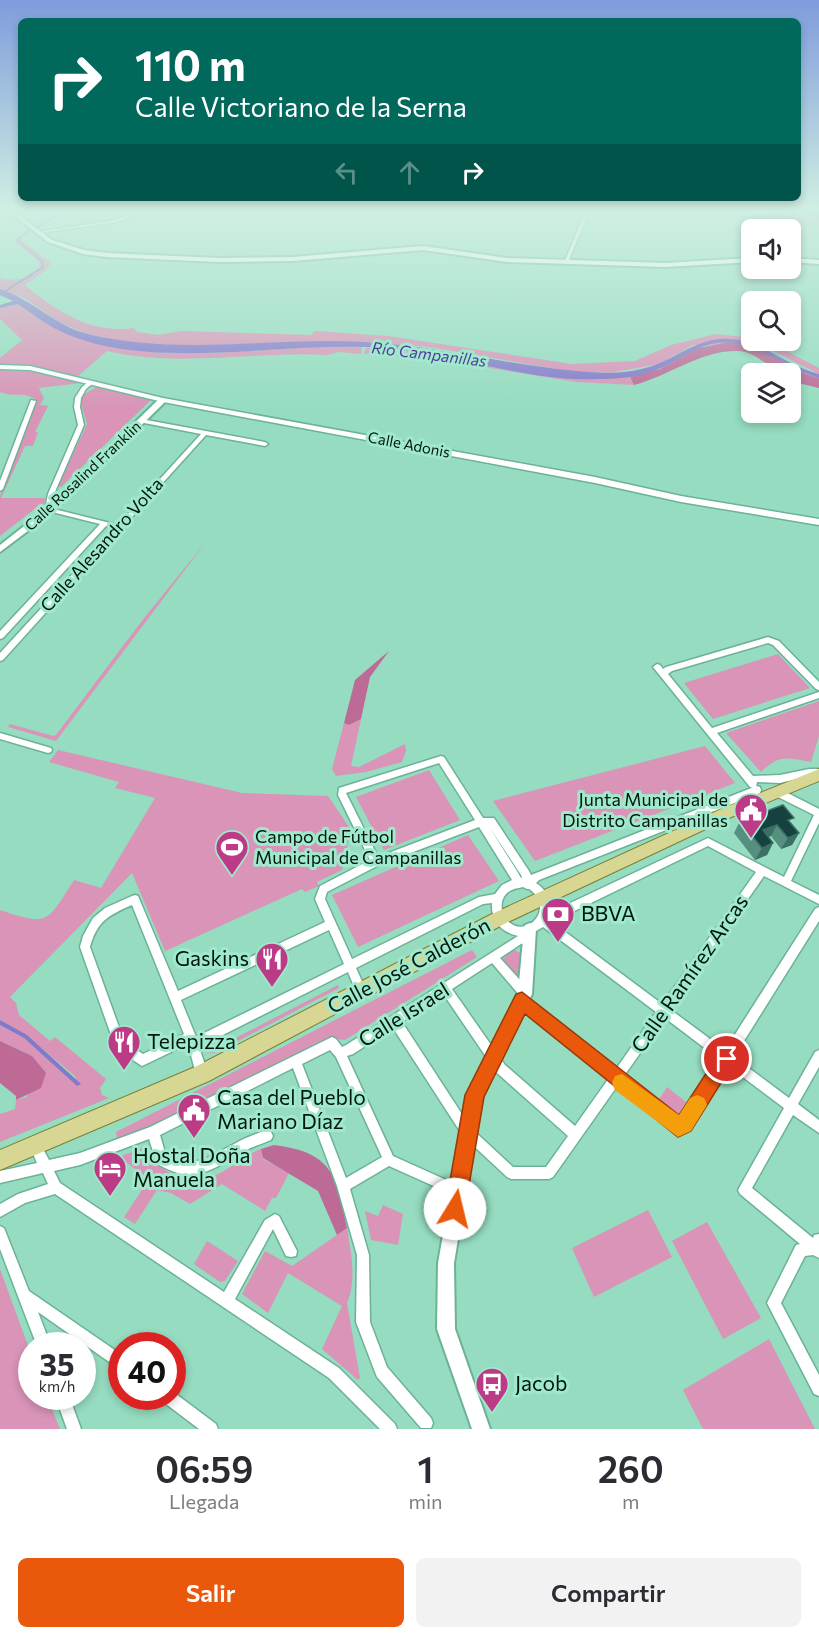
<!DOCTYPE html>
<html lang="es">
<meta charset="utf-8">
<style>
:root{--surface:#fff;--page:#f2f2f3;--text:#2b2b33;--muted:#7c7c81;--accent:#ea580c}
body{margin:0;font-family:Commissioner,sans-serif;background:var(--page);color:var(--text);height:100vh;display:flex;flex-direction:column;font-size:22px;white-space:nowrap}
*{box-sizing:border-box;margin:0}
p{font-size:20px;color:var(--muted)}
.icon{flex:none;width:33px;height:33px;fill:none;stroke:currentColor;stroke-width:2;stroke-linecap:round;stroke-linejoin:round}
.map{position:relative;height:1429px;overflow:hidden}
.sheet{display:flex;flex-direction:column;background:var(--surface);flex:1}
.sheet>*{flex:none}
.top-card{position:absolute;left:18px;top:18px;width:783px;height:183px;border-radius:9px;box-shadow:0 3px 9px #0003;background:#00695c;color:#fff;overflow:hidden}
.controls{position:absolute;left:741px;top:219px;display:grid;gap:12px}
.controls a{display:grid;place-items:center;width:60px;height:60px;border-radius:9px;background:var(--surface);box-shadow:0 3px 9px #0003;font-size:30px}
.speed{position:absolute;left:18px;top:1332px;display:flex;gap:12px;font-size:30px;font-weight:700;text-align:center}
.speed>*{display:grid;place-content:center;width:78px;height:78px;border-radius:50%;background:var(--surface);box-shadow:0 3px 9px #0003;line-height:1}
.speed small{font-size:15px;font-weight:400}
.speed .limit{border:9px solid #d22;background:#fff;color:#111}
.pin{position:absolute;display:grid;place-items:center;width:51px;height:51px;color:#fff;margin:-26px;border:3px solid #fff;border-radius:50%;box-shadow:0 2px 6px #0007}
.me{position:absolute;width:66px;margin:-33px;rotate:9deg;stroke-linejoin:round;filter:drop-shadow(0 0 4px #0008)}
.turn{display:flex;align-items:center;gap:21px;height:126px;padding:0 18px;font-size:27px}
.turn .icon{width:78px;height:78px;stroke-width:2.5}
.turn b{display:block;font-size:42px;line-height:51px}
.lanes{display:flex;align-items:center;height:57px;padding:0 18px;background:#0003;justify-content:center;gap:30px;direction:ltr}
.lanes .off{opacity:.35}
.eta{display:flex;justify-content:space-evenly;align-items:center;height:102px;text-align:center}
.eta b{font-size:36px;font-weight:600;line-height:42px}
.action{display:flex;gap:12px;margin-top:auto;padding:12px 18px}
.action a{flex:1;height:69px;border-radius:9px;background:var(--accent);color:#fff;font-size:24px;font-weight:600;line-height:69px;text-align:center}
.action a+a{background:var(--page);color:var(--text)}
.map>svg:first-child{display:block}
.green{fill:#d994b7}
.forest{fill:#be6a97}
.water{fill:#8379ca}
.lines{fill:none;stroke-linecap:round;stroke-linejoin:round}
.stream{stroke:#8379ca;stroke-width:1.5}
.minor-casing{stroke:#6bb297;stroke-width:3}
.tertiary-casing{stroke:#6bb297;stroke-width:4}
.secondary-casing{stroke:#6bb297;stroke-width:3}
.primary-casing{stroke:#7a8134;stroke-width:2}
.minor{fill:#fff;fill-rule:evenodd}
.tertiary{fill:#fff;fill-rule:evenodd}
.secondary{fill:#fff;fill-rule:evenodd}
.primary{fill:#d7d692;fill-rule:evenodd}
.wall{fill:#558f80}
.shaded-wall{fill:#3b7066}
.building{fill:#15423f;stroke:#3b7066;stroke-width:1.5}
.route{fill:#ea580c;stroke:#983908;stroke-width:1.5}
.slow{fill:#f59e0b}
.labels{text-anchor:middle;stroke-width:6;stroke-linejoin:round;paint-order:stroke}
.far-street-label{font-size:15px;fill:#00180e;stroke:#a1e9cd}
.far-water-label{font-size:16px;font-style:italic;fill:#503c9c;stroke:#a1e9cd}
.street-label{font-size:18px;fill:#00180e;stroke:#a1e9cd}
.poi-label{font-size:18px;fill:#00180e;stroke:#a1e9cd;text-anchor:end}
.near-poi-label{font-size:21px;fill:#00180e;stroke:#a1e9cd;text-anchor:start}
.near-street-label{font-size:21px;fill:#00180e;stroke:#a1e9cd}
</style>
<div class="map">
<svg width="819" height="1429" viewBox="0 0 819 1429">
<rect width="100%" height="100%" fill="#95dcc0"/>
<!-- green -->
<g class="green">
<path d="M766,210H819V225L796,226L794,229L799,233L763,227Z"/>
<path d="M30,227L35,231L22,237V240L51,263L45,271L25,285C58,312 90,334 134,328L137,332L158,335L181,331L311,335L315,331L388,336L572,364L635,361L671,345L716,334L745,337L779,347L819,368V374L763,346L693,345L659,364L609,373L568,371L429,347L362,342L176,346L124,342L85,333L59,322L26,299L0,289V278C15,281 29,281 39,268V262L14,241Z"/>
<path d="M18,304C32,313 46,324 61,331C150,372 267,343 362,347L361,354L338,352L327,355C254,351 179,368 107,351L77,377L24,365H0V358L22,340L0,319V308Z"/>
<path d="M366,348L391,349C470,361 550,383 630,377L634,385L576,382L434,359L364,354Z"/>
<path d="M0,368L29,370L81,383L39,388L44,398L40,405L48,406L35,432H38L33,446H25L1,498H45L44,506L37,507L0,536V496L35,399C24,391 12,398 0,392Z"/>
<path d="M96,387L151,400L61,487L58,486L87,424L81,403L83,395Z"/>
<path d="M205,543L56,741L8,727L10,724L53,736L56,735L141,622Z"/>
<path d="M778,654L810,688L713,719L684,683Z"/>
<path d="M819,701V736L811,762C787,758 779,754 761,772L726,733Z"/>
<path d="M361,719L351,766L359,767L405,744L406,751L402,762L366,772L336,776L332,769L344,723L349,725Z"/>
<path d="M705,746L735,783L535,861L493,801Z"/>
<path d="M58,750L242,793L328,796L351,830L342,870L317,882L319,886L305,892L302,889L165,951L132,873L10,997L16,1003L19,1015L50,1041L55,1037L106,1079L100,1088L102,1095L109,1098L0,1142V1114L15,1109L16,1100L27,1097L32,1056L0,1041V1025L24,1038L77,1086L75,1076L27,1036L0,1020V910C50,927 47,922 74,880L101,888L155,798L115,788L119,782L49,762Z"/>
<path d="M429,770L460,820L384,850L356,797Z"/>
<path d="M468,835L499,881L358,947L332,895Z"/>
<path d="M472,950L477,957L345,1040L327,1038L156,1125L117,1140L116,1132Z"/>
<path d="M514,950L523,954L521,978L518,981L501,960Z"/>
<path d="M338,985L339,988L221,1050L219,1047L214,1049L215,1053L204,1052L203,1048L216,1038L220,1046Z"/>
<path d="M667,1087L686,1102L677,1116L658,1101Z"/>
<path d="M142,1148C162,1169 180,1188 211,1177C229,1171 243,1155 261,1149L263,1159L289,1173L276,1198H272L265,1211L222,1184L190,1204L171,1193L157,1190L135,1224L124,1217L149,1179L119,1157Z"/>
<path d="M383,1205L403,1214L398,1245L371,1240L365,1211L378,1216Z"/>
<path d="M648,1210L672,1257L594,1297L572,1248Z"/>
<path d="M707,1222L761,1318L723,1339L672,1241Z"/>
<path d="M347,1228C351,1252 357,1280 347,1303L360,1378L358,1380L322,1349L342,1306L288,1273L268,1313L242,1294L265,1251L292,1266Z"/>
<path d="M207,1241L238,1261L225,1281L220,1282L194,1264Z"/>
<path d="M0,1269L31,1354L32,1396L47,1397L60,1429H0Z"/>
<path d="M769,1339L815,1429H703L683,1390Z"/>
</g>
<!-- forest -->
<g class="forest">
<path d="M730,342L758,348L806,374L819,378V388L794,382L791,380L790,374C770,373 758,350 736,351C700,351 668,376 634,385L630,377L660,369L698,348Z"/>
<path d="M389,651L370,677L361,719L349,725L344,723L355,680Z"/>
<path d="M0,1041L32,1056L46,1073L41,1088L16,1100V1096L0,1083Z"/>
<path d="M274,1145C332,1152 337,1175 347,1228L337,1235L318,1191L263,1158L261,1149Z"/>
</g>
<!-- water -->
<g class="water">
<path d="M0,289C32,299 55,326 88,334C179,356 271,337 364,342C445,346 524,370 606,373C623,373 644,370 660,363C683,353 704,336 731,339C765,342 788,367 819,374V378C788,369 764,347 732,343C704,339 684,358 661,368C641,377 619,379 598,379C533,382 459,356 392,349C291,338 152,375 60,331C45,324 31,313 18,304L0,308V305L13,301L0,295Z"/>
<path d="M0,1020L27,1035L81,1084L77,1086L24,1038L0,1025Z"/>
</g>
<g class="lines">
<!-- stream -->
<g class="stream">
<path d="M38,227L67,210"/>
<path d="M4,292L43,267L42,261L17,240L31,230"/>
</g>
<defs>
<g id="minor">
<path d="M148,210H155L111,223L39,233L37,232L111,221Z"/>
<path d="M586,210H590L568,262L564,263Z"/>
<path d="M88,382L93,383L86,389L81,398L80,407L84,425L54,494L52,503L57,506L56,507H52L46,504L48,494L78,425L74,407L75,398L82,387Z"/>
<path d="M31,400L36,401L3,489L0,491V481Z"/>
<path d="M141,419L265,442L268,444L265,446L206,435L3,660L0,661V653L115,528L106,526L3,638L0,639V631L100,524L48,511V509L50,508L118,525L201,434L139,422L138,421Z"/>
<path d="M768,637L779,641L819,682V690L816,689L773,645L768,643L672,671L668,674L712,728L819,692V698L717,733L753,776L780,775L809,769H819V777L809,776L780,783L757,782L756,787L753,788L750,787L653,667L657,664L660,665L663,669L666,667Z"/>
<path d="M0,733L51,748L52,750L51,752L48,753L0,739Z"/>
<path d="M441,756L444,757L483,818H494L529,871L531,875L754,787L757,786L760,787L761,790L760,793L539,880L536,883C547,890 551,900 549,913L708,838L784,877L814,815L774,795L773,792L774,789L777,788L780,789L819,809V823L791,881L819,895V904L764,876L671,1010L725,1050L815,909L819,907V921L734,1057L789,1098L815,1052L819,1050V1067L798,1104L819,1120V1133L793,1115L752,1188L813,1238L814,1235L819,1234V1258L813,1255L805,1256L781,1303L819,1375V1396L814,1394L767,1303L796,1245L800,1244L740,1194L738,1190L784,1108L728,1066L689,1128L678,1133L674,1131L618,1085L553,1177L549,1179H511L507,1177L463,1136L393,1028L353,1054L347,1056L393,1156L462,1187L464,1191L462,1195L458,1197L389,1166L350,1189L369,1255L370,1322L387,1367L431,1418L433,1423L431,1428H421L377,1377L375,1372L356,1322L357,1255L337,1186L293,1068L160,1135L166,1156C196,1170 210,1156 236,1143C246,1137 256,1134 267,1130L271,1132L273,1136L271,1140C262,1144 253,1146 245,1151C227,1160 209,1175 188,1175C177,1174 167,1169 157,1164L149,1139L80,1165L54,1171L60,1183L224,1292L265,1220L275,1214L279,1216L297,1251L296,1256L291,1257L286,1256L273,1229L235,1299L339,1368L395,1424L397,1429H380L329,1378L55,1194L25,1203L0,1217V1204L18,1194L48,1184L43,1173L0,1183V1171L37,1163L30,1147L32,1143L36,1141L40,1143L49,1160L80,1153L150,1127L332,1037L336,1039L342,1047L346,1045L518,936C501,932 491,921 492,903L483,904L356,968L366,990L365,994L361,995L357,994L348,972L199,1047L208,1074L206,1078L202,1080L198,1078L196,1074L188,1044L142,1066L116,1049L80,947L83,936L93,918L105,908L132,896L135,895L138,896L178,991L325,922L315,899L320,886L370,860L338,795L339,788ZM439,763L475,820L378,857L346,793ZM488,825L521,875L522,878H521L517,871ZM479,827L512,880L502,885L495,894L479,897L352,959L325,899L327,892L379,865ZM708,846L756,872L662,1004L552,922ZM523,887L527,889H529C557,908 525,942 506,919C502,915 501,908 502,902C505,890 514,889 523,887ZM132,905L184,1034L143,1054L124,1041L90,947C97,921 109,915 132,905ZM543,927L656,1012L616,1069L528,998L530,994L529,990L500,958L521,944L534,941L535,938L534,935L531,934ZM329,930L344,964L196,1037L181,1000ZM492,963L520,996L517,1000L518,1004L609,1078L575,1126L505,1065L452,989ZM444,995L497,1073L568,1136L546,1167H513L471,1128L402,1022ZM665,1018L719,1059L679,1121L624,1076ZM330,1050L336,1057L382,1157L346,1178L302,1064Z"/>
<path d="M0,1226L4,1228L29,1291L122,1355V1371L38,1312L51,1346H37L0,1249Z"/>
<path d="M172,1391L216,1424L218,1429H199L162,1401L160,1396H172Z"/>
<path d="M55,1396H69L81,1429H67Z"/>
</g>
<g id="tertiary">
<path d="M7,210H12L52,240L84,250L107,253L219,258L293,257L423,246L507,258L665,263L752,258V262L665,267L507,262L423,250L293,261L219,262L107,257L83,254L48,242Z"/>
<path d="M790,258L819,260V264L790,262Z"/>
<path d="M160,398L167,400L53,512L0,552V545L47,508Z"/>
<path d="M530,923L535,925L536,929L532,994L482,1096L454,1263L455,1329L490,1429H472L437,1329L438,1263L468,1095L518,993L524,929L525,925Z"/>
</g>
<path id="secondary" d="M0,365L30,366L163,398L595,477L681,496L819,519V525L681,502L595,483L163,402L30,370L0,369Z"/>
<path id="primary" d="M819,769V781L729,818L506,923L209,1081L0,1170V1150L195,1067L494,913L719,810Z"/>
</defs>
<!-- minor casing -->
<use href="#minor" class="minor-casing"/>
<!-- tertiary casing -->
<use href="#tertiary" class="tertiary-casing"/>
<!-- secondary casing -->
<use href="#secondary" class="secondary-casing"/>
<!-- primary casing -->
<use href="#primary" class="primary-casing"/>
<!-- minor -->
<use href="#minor" class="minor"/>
<!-- tertiary -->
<use href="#tertiary" class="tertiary"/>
<!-- secondary -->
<use href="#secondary" class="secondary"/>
<!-- primary -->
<use href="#primary" class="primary"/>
</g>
<!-- wall -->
<path class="wall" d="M740,821L790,823L799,833L792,845L781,849L771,836L768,837L773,843L767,855L755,860L734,833Z"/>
<!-- shaded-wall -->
<g class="shaded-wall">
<path d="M777,825L771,836L756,841L763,830Z"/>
<path d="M799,833L792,845L781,849L788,838Z"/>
<path d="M773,843L767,855L755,860L762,848Z"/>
</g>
<!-- building -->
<path class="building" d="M783,805L794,818L788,820L799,833L788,838L777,825L763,830L773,843L762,848L740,821Z"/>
<!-- sky -->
<linearGradient id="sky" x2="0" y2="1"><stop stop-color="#7f9cdc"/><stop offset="0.51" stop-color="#cfefe3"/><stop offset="1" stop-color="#cfefe3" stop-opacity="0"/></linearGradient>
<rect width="819" height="410" fill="url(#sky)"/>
<!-- route -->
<path class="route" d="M522,992L679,1115L720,1052L727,1050L733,1052L736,1059L691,1131L678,1137L525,1014L484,1097L465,1209L462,1217L455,1220L448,1217L445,1209L465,1095L516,994Z"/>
<!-- slow -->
<path class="slow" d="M622,1074L679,1115L690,1098L697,1095L704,1098L707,1105L691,1131L678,1137L615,1090L612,1083L615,1076Z"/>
<!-- icons -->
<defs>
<symbol id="civic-pin" viewBox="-11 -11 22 30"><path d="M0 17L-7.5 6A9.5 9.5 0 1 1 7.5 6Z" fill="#bb3b87" stroke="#a1e9cd"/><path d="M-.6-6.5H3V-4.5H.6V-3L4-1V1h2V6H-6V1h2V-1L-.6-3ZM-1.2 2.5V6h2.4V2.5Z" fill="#fff"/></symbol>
<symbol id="stadium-pin" viewBox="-11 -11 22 30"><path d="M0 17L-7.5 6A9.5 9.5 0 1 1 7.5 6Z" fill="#bb3b87" stroke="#a1e9cd"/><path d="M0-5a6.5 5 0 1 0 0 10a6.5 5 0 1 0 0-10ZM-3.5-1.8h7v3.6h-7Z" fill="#fff"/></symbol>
<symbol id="bank-pin" viewBox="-11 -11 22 30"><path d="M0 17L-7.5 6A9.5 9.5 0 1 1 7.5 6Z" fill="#bb3b87" stroke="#a1e9cd"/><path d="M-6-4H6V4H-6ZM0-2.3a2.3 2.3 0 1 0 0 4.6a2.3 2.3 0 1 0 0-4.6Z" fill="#fff"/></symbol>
<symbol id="restaurant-pin" viewBox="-11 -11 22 30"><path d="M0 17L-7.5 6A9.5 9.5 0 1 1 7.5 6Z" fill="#bb3b87" stroke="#a1e9cd"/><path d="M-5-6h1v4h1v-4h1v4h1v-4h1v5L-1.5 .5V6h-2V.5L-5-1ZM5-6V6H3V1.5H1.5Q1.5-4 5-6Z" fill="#fff"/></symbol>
<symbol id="hotel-pin" viewBox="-11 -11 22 30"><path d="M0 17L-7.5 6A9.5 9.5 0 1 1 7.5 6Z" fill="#bb3b87" stroke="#a1e9cd"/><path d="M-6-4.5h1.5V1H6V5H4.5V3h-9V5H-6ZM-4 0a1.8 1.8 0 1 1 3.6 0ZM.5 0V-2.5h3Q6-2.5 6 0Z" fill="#fff"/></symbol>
<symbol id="bus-pin" viewBox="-11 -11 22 30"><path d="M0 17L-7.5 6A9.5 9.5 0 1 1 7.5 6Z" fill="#bb3b87" stroke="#a1e9cd"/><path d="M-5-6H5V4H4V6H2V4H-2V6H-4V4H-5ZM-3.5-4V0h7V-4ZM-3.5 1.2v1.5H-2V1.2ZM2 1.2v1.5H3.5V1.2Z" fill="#fff"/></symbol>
</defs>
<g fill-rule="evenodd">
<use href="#civic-pin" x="732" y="791" width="38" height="52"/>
<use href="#stadium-pin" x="213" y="828" width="38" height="52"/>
<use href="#bank-pin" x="539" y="895" width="38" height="52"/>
<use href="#restaurant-pin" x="253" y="940" width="38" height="52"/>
<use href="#restaurant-pin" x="105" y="1023" width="38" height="52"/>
<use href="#civic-pin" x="175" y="1091" width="38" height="52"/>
<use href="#hotel-pin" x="91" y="1149" width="38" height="52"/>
<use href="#bus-pin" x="473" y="1365" width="38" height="52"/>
</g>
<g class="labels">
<!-- far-street labels -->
<g class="far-street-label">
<text transform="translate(409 445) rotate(11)" y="5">Calle Adonis</text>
<text transform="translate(83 476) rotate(-43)" y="5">Calle Rosalind Franklin</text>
</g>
<!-- far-water labels -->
<g class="far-water-label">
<text transform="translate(429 354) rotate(7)" y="6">Río Campanillas</text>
</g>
<!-- street labels -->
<g class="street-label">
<text transform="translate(102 545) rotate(-48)" y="6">Calle Alesandro Volta</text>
</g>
<!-- poi labels -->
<g class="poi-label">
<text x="728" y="806">Junta Municipal de<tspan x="728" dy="21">Distrito Campanillas</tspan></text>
<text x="255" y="843" text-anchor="start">Campo de Fútbol<tspan x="255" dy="21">Municipal de Campanillas</tspan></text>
</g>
<!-- near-poi labels -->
<g class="near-poi-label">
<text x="581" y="921">BBVA</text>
<text x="249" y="966" text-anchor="end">Gaskins</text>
<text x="147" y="1049">Telepizza</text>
<text x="217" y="1105">Casa del Pueblo<tspan x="217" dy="24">Mariano Díaz</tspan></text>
<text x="133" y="1163">Hostal Doña<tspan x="133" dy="24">Manuela</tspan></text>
<text x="515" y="1391">Jacob</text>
</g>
<!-- near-street labels -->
<g class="near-street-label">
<text transform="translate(409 966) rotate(-28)" y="7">Calle José Calderón</text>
<text transform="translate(690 974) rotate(-55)" y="7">Calle Ramírez Arcas</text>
<text transform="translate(404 1015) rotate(-32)" y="7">Calle Israel</text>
</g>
</g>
</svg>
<div class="controls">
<a><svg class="icon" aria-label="sound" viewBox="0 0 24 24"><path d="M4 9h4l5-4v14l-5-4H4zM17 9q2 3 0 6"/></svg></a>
<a><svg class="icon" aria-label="search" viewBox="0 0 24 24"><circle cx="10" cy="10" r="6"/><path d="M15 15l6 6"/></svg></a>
<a><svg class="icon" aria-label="layers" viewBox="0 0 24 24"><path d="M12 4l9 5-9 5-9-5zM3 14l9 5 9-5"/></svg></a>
</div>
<div class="speed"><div>35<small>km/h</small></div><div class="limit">40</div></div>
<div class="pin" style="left:727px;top:1059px;background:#d93025"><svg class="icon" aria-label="arrive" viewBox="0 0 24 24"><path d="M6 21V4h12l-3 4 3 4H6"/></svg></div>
<svg class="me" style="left:455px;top:1209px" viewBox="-20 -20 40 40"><circle r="19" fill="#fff"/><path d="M0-13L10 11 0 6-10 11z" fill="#ea580c"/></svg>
<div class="top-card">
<div class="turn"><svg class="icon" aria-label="right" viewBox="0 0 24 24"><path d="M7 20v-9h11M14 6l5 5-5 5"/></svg><div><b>110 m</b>Calle Victoriano de la Serna</div></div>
<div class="lanes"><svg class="icon off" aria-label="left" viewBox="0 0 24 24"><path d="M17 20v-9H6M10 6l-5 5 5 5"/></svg><svg class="icon off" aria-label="ahead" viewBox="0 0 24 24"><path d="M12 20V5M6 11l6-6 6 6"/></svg><svg class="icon" aria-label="right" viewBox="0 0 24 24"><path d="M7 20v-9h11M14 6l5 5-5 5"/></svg></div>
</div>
</div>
<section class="sheet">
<div class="eta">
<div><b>06:59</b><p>Llegada</p></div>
<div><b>1</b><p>min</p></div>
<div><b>260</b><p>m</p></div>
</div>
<div class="action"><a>Salir</a><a>Compartir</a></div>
</section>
